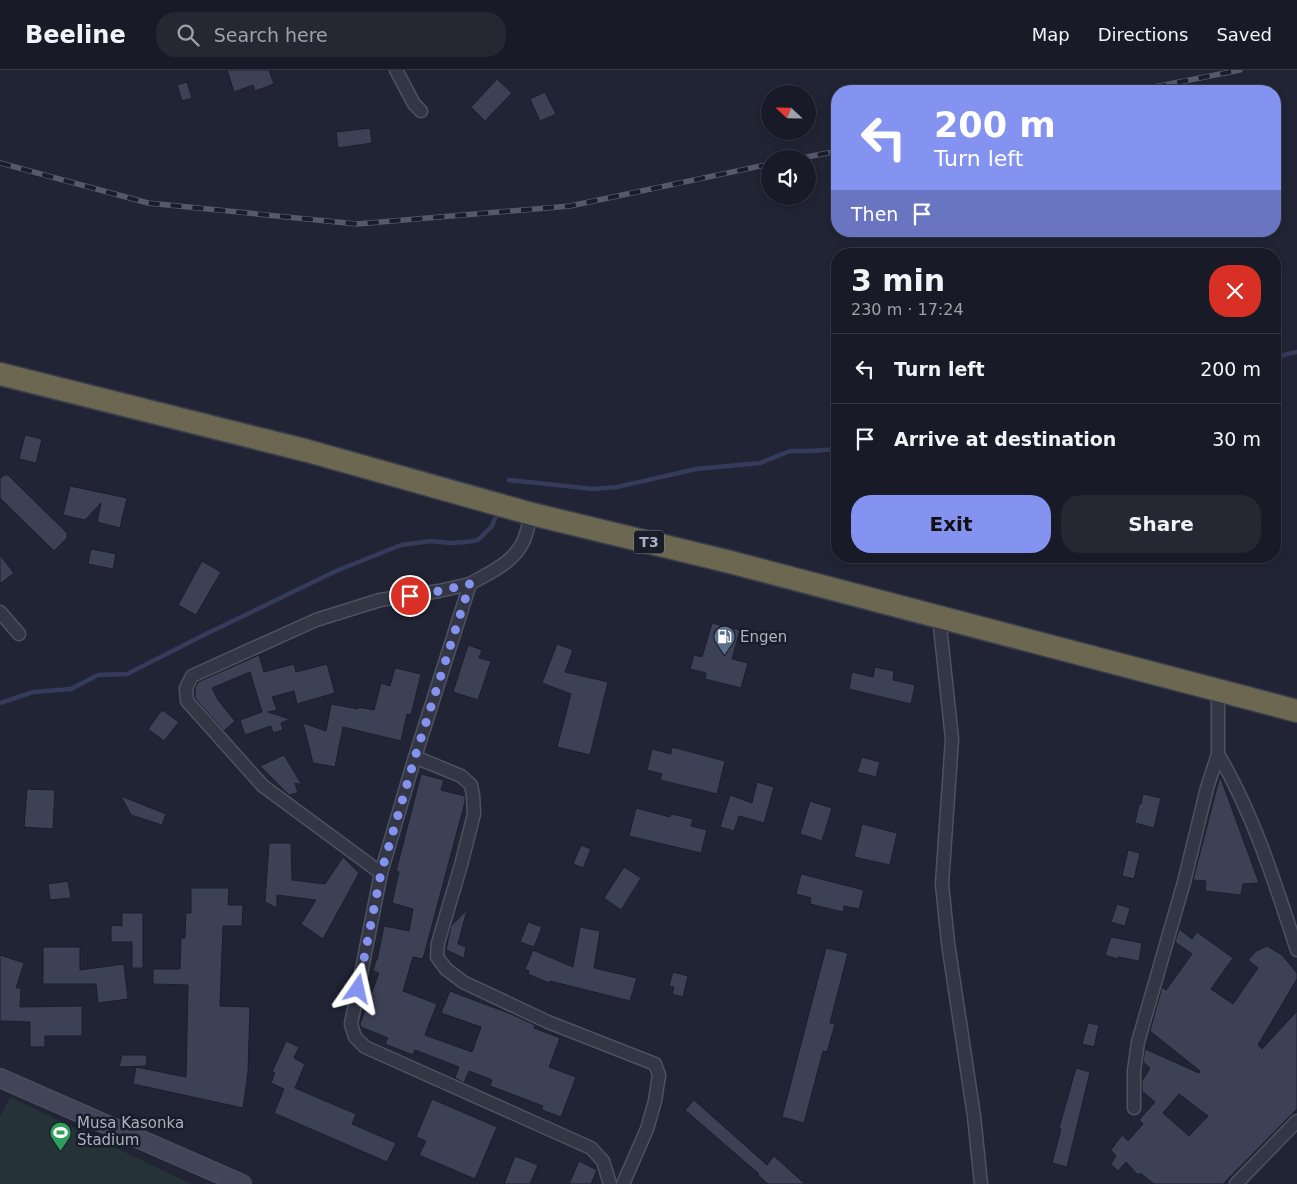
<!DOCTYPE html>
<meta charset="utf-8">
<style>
:root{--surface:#181b27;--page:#252833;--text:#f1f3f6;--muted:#9fa1a7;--line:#363944;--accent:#8493f0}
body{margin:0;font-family:"DejaVu Sans",sans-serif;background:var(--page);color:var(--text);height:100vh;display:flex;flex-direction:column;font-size:19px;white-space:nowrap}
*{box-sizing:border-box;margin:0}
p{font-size:16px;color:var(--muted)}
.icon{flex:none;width:28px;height:28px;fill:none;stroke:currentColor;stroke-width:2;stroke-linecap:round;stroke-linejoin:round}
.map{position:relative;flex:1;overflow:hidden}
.panel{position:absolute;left:831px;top:178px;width:450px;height:315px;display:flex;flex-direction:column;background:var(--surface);border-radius:20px;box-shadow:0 2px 8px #0003,0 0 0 1px var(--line)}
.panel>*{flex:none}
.top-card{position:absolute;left:831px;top:15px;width:450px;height:152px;border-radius:20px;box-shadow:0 2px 8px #0003,0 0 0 1px var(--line);background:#8493f0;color:#fff;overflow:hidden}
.needle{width:32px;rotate:292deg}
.tools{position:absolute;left:761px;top:15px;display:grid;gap:10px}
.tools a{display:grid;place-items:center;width:55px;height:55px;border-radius:50%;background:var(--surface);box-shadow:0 2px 8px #0003,0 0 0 1px var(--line);font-size:25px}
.pin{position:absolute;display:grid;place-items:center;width:42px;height:42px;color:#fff;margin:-21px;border:2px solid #fff;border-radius:50%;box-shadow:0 1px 5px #0007}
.me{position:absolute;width:55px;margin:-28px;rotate:11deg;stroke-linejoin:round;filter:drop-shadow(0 0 4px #0008)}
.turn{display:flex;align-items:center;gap:18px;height:105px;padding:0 20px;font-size:22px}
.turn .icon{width:65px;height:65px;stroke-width:2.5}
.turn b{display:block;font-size:35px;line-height:42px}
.then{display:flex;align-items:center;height:48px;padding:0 20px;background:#0003;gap:10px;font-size:19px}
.round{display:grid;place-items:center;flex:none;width:52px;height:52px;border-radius:20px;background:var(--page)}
.head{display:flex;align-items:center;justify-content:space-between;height:85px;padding:0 20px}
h1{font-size:30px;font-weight:800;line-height:38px}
.primary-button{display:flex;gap:10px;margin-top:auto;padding:10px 20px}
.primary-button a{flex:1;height:58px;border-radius:20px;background:var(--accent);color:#111;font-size:20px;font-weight:800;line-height:58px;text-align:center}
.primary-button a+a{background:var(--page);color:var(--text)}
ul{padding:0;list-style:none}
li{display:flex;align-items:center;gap:15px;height:70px;padding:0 20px;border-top:1px solid var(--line)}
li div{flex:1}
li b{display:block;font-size:19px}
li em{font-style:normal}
header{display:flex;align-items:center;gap:30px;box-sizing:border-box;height:70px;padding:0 25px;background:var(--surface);border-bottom:1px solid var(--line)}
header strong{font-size:24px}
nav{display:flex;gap:28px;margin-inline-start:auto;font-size:18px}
.search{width:350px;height:45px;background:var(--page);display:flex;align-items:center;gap:12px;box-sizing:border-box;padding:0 18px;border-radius:20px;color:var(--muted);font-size:19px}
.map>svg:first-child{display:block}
.green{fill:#253238}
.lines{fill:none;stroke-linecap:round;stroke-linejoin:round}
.stream{stroke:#353b5a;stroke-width:4.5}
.building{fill:#3d4155;stroke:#1b1e2b;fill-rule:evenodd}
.street-casing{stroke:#4e5160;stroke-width:15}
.secondary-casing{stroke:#4e5160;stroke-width:20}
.highway-casing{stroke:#3b3e4c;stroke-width:25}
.street{stroke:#333645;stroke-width:12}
.secondary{stroke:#424558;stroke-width:18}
.highway{stroke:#6b6751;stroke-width:22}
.rail-casing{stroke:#56596c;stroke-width:5.5}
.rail{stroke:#191c29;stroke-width:4;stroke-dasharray:11;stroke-linecap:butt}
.route{stroke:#8493f0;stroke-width:9;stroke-dasharray:0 16.2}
.labels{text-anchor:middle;stroke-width:5;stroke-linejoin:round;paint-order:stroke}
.shield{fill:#191c29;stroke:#818494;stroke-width:1}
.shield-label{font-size:14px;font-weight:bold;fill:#adb0c2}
.poi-label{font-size:15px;fill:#adb0c2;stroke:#191c29;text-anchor:start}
</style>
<header>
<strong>Beeline</strong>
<div class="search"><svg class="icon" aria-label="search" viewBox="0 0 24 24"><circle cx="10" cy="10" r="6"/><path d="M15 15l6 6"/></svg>Search here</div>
<nav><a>Map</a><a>Directions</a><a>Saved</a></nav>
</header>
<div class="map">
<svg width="1297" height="1114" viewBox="0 0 1297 1114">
<rect width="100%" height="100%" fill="#202434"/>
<!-- green -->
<path class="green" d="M10,1027L191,1114H0V1047Z"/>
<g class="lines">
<!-- stream -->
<g class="stream">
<path d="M1275,287L1297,282"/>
<path d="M509,410L593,419L617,417L696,399L760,393L790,381H811L838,379"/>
<path d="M0,633L33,622L71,619L98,605L127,604L206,564L336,501L401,475L431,471L450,473L467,472L478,470L492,456L498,441"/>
</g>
</g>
<!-- building -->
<g class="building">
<path d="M227,0H269L274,14L255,21L253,15L234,22Z"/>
<path d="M497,9L512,23L485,51L471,37Z"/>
<path d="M187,12L192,28L182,31L177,15Z"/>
<path d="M545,22L556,44L540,51L530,29Z"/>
<path d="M370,58L372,73L338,78L336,62Z"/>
<path d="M25,365L42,369L36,393L19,389Z"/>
<path d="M4,405H8L67,463V468L54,481L0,428V409Z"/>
<path d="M70,416L127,428L120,458L97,452L101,433L85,450L63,445Z"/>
<path d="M91,479L116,484L113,499L88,494Z"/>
<path d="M0,485L14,503L0,514Z"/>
<path d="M202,491L221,502L196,545L178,535Z"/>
<path d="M712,553L740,560L732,589L748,593L741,618L705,609L706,603L690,599L694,585L702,587Z"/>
<path d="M557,574L573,580L565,602L608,612L590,685L557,677L571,624L542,613Z"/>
<path d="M468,575L482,580L479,588L491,591L478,630L453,622Z"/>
<path d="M259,585L264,602L294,594L296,602L327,594L335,623L297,634L294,621L272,627L277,640L268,642L290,649L281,653L283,660L273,663L271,656L245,665L240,650L262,642L250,602L212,618L218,630L235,651L224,661L195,628V618L198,612Z"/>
<path d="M875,597L894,601L893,610L915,615L911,634L849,619L852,602L873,607Z"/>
<path d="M395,598L421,604L411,645L407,644L401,671L343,657L335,697L313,693L303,653L326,661L331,634L358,639V637L374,640L381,613L390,616Z"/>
<path d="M162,640L179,652L164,671L148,659Z"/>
<path d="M672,677L725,691L717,724L660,710L662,704L647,700L652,679L671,684Z"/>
<path d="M284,685L302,715L295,713L298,723L289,725L260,696Z"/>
<path d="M862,687L880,692L876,707L857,702Z"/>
<path d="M421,704L444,710L441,720L465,726V732L423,889L413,887L403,921L437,934L425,965L472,982L481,957L441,943L450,921L511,944L535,955L534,958L560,968L549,997L576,1007L561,1047L542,1040L543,1036L490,1016L492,1010L469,1001L464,1013L455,1008L459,997L415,980L413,985L385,974L388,968L361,957L360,954L379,903L373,901L376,890H377L384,856L409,861L413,839L392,833L399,802L396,801Z"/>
<path d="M1220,706L1259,813L1243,814L1241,825L1205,821L1206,811L1193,810Z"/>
<path d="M757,712L774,717L764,753L739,746L734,761L720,757L730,725L752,733Z"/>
<path d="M27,719L55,720L53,759L24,757Z"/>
<path d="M1143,724L1161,728L1154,758L1135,753L1139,734H1141Z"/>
<path d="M121,726L166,744L162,755L131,745Z"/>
<path d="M810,731L832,738L822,771L800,764Z"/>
<path d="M636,738L670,747L671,744L693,749L691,756L707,760L701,783L629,766Z"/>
<path d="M862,754L897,763L890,795L854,787Z"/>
<path d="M269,773H291L292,810L325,814L343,787L359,803L323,869L301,854L316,830L277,825V838L265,832Z"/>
<path d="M581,775L591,779L583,798L573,794Z"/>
<path d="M1128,780L1140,783L1134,809L1122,806Z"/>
<path d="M624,797L641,808L621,840L604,828Z"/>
<path d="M801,804L864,820L859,839L844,836L843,842L810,834L811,828L796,824Z"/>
<path d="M68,811L71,828L50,830L48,814Z"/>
<path d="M191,818H229L228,835H243L242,856H223L220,936L250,937L248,1002L243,1038L133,1014L136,997L186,1007L188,915L153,914V899H180L181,868H185L186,843H191Z"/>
<path d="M1117,834L1130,838L1125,856L1111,852Z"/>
<path d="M467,840L458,874L466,877L464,888L446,880L451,856Z"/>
<path d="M122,843H143V898H132V872H111V855L122,856Z"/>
<path d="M528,852L542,857L534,877L520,872Z"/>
<path d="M580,857L600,861L594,898L637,908L630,931L550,911L549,913L528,904L529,901L525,899L533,880L573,897Z"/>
<path d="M1179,859L1192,869L1197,862L1233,888L1211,919L1233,934L1258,898L1248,890L1256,881L1267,876L1282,885L1297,903V909L1258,975L1262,979L1297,941V1039L1223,1114H1154L1140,1103L1138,1105L1126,1092L1118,1101L1111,1094L1116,1086L1111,1080L1122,1065L1128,1071L1143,1054L1139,1050L1155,1032L1142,1021V1011L1150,998L1143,992L1145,979L1199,1003L1200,1001L1150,961L1162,917L1166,920L1192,884L1175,872ZM1179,1024L1208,1046L1189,1066L1163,1043Z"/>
<path d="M1111,867L1142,873L1139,891L1118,887L1117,889L1105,885Z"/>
<path d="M43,877H80V900L124,894L128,929L98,933L96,914H43Z"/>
<path d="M826,878L848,883L830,953L835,954L827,982L823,981L804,1053L782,1047Z"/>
<path d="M0,885L24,893L16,918H21L20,937L82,936V966H45V977H30V952L0,951Z"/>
<path d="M673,902L688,906L683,927L672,924L674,917L669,916Z"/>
<path d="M1088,953L1099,955L1094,977L1082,974Z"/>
<path d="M286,971L299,977L294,988L305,994L295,1018L356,1044L352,1054L396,1073L387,1092L274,1043L284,1019L271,1013L275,1003L272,1002Z"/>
<path d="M122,985H147L146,996L119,997Z"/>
<path d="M1076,998L1090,1002L1067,1097L1052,1093L1061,1059L1059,1058Z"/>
<path d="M432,1029L497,1057L475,1109L419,1085L426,1071L416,1067Z"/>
<path d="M694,1030L767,1095L774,1086L805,1114H768L758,1105L759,1104L685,1040Z"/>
<path d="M515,1086L538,1095L530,1114H504Z"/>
<path d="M579,1091L597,1100L591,1114H569Z"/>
</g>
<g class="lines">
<defs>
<g id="street">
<path d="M396,0L414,34L421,41"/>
<path d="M532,444C529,452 527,462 524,470C514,493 490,502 470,514L415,687L381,803L351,954L355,967L365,977L591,1078L603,1091L610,1114"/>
<path d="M0,542L19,564"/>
<path d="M939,547L952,669L942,814L948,873L974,1046L981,1114"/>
<path d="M1218,684C1254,745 1275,813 1297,880"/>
<path d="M415,687L461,706L471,715L473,725L474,744L461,795L438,873L437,887L446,899L463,912L548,952L655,994L659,1005L655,1031L647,1059L623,1114"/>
<path d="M381,803L263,716L187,631L186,618L192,606L316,550L380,530L439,521L470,514"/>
<path d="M1134,1038V1001L1138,972L1184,812L1207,718L1218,684V620"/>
<path d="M1236,1114L1297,1051"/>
</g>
<path id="secondary" d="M0,1008L242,1114"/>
<path id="highway" d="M0,304L308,381L532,444L726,491L1297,641"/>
</defs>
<!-- street casing -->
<use href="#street" class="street-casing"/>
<!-- secondary casing -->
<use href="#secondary" class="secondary-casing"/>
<!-- highway casing -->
<use href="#highway" class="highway-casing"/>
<!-- street -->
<use href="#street" class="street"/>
<!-- secondary -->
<use href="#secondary" class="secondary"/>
<!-- highway -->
<use href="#highway" class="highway"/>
<defs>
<g id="rail">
<path d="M1134,21L1240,0"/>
<path d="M796,89L838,81"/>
<path d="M0,93L148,133L357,154L570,136L770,94"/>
</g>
</defs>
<!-- rail casing -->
<use href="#rail" class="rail-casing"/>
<!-- rail -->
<use href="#rail" class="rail"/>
</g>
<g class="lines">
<!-- route -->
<path class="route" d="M358,919L381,803L415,687L470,514L439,521L410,526"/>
</g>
<!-- icons -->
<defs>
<symbol id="fuel-pin" viewBox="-11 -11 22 30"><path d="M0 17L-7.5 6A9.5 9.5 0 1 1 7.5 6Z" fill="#5c6f8a" stroke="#191c29"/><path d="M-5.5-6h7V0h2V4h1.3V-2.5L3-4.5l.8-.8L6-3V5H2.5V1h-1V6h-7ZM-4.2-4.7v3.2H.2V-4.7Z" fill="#fff"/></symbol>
<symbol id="stadium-pin" viewBox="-11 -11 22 30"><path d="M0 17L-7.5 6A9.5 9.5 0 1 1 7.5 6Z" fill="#2e9e5b" stroke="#191c29"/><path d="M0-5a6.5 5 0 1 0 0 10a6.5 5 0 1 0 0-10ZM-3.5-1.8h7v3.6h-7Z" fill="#fff"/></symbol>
</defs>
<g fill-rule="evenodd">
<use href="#fuel-pin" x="712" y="554" width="25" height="34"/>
<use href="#stadium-pin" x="48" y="1050" width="25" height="34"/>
</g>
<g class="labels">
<!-- shield labels -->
<rect class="shield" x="634" y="460.5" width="30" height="23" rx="4"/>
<g class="shield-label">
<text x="649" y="477">T3</text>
</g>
<!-- poi labels -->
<g class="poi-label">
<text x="740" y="572">Engen</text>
<text x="77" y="1058">Musa Kasonka<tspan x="77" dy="17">Stadium</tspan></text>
</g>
</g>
</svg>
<div class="tools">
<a><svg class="needle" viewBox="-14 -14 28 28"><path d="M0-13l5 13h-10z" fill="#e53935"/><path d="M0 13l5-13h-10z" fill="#9fa1a7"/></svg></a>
<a><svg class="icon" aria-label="sound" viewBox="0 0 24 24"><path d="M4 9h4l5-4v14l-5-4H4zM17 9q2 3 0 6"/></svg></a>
</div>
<div class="pin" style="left:410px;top:526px;background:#d93025"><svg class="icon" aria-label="arrive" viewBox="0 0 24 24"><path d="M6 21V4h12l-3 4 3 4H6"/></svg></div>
<svg class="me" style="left:358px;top:919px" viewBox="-20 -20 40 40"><path d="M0-17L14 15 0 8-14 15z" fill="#8493f0" stroke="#fff" stroke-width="4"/></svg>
<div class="top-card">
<div class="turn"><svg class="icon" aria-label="left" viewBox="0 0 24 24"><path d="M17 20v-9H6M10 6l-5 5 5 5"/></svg><div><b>200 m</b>Turn left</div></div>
<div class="then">Then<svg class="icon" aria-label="arrive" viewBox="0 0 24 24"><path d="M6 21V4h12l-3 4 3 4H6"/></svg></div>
</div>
<section class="panel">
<div class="head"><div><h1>3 min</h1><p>230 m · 17:24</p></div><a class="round" style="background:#d93025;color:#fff"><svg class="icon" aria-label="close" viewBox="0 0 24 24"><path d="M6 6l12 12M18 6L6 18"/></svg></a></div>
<ul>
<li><svg class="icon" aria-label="left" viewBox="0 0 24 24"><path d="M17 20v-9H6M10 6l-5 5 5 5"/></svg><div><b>Turn left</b></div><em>200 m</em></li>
<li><svg class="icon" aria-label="arrive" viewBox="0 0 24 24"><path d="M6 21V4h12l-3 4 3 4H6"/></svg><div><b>Arrive at destination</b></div><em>30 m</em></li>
</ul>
<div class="primary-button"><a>Exit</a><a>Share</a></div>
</section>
</div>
